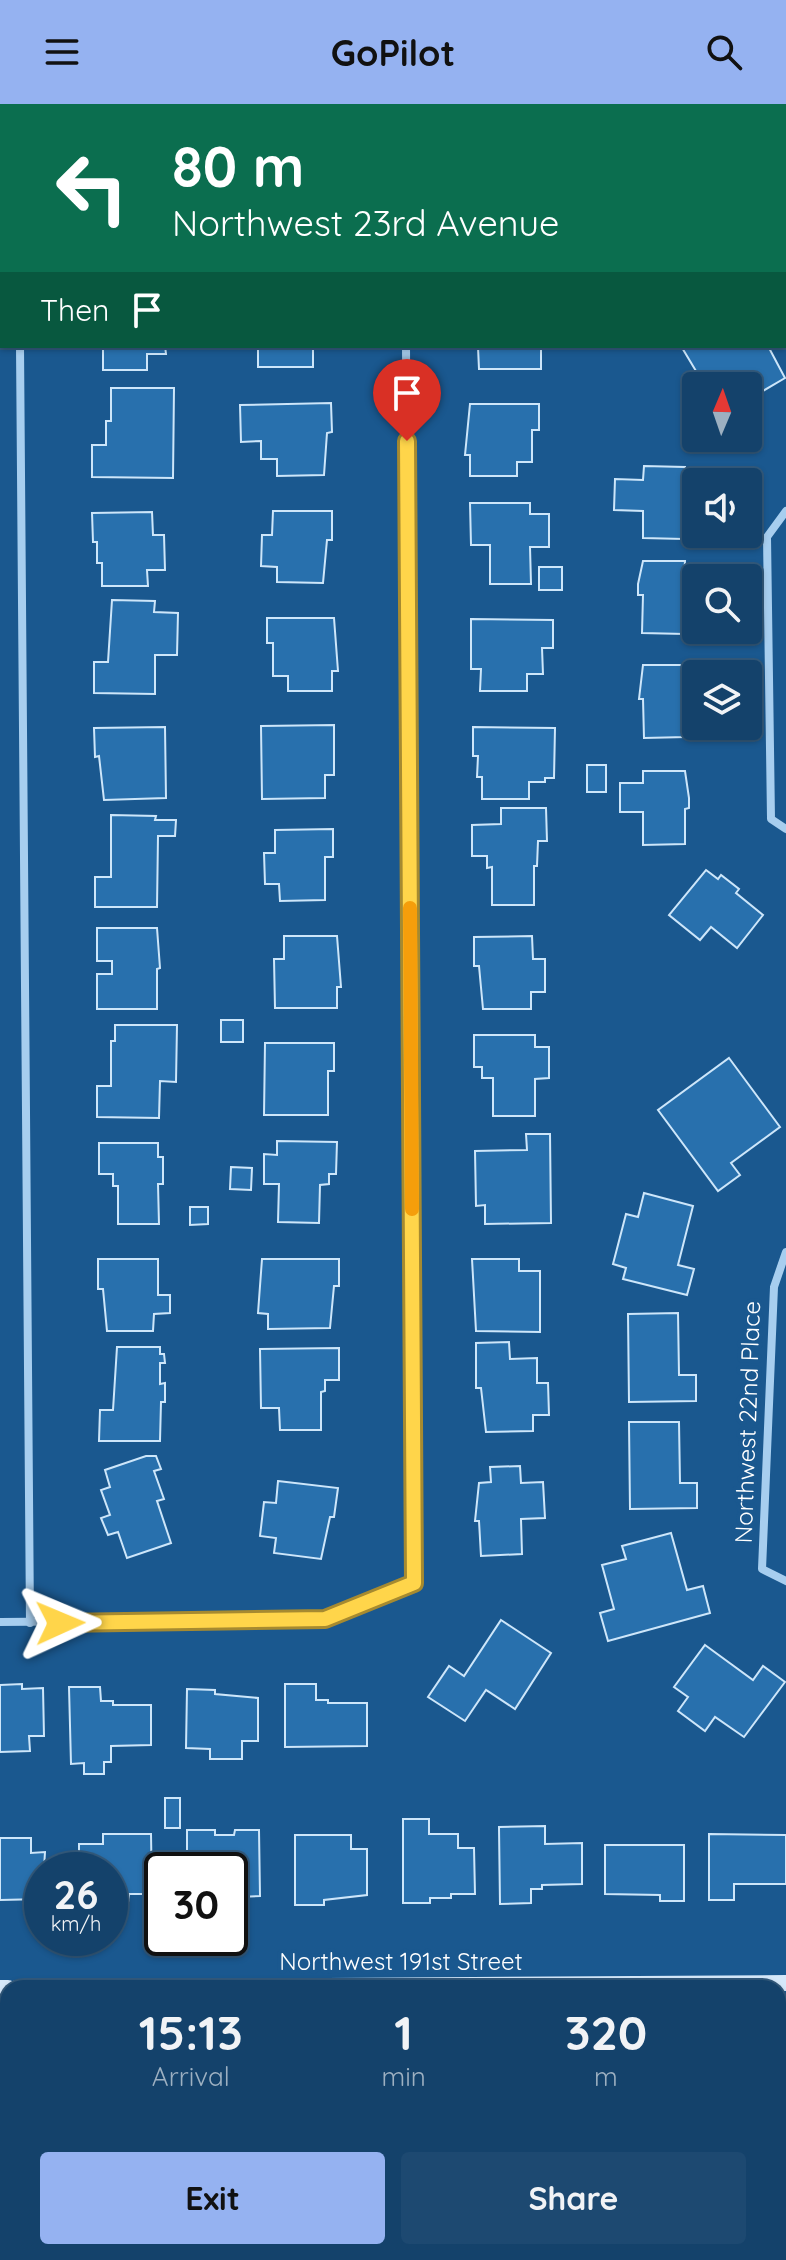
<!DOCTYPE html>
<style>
:root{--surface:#14426b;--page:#1d4971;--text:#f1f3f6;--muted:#9db0c1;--line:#335b7e;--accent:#95b2f1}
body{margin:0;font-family:Quicksand,sans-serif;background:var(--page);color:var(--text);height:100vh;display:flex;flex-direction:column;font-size:30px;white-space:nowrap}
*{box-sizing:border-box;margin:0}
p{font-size:26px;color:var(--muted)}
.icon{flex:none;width:44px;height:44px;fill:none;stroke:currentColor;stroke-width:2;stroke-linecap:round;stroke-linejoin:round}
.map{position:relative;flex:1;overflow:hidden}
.panel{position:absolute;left:0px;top:1876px;width:786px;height:280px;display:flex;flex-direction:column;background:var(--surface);border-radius:24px 24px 0 0;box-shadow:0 2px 6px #0004,0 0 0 2px var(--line)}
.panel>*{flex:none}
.banner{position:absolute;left:0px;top:0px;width:786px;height:244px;box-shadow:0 2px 6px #0004,0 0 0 2px var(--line);background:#0b6e4f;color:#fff;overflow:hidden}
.needle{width:52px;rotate:2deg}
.buttons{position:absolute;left:682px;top:268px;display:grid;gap:16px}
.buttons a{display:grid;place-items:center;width:80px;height:80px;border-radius:8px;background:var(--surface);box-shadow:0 2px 6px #0004,0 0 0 2px var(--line);font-size:40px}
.speed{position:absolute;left:24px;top:1748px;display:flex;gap:16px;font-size:40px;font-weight:700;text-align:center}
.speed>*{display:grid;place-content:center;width:104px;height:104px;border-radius:50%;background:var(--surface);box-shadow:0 2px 6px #0004,0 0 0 2px var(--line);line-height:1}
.speed small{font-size:20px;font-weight:400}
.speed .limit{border:4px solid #111;border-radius:12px;background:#fff;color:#111}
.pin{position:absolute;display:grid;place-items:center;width:68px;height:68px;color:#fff;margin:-82px -34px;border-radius:50% 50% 50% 0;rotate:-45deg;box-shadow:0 0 8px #0007}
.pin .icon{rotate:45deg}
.me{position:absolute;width:88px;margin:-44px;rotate:89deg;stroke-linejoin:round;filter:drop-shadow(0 0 6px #0008)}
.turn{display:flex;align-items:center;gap:28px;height:168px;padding:0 40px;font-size:36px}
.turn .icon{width:104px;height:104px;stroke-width:2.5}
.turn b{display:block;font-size:56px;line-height:68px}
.then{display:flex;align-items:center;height:76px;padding:0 40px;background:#0003;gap:16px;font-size:30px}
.eta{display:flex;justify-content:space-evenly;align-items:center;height:136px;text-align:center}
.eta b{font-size:48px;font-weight:700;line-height:56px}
.cta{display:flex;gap:16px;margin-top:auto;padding:16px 40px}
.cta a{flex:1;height:92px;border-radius:8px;background:var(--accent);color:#111;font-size:32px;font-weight:700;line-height:92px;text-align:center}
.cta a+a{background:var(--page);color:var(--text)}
header{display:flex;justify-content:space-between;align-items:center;height:104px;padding:0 40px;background:var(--accent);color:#111;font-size:36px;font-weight:700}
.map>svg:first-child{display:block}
.building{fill:#2870ad;stroke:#cde6fa;stroke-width:2}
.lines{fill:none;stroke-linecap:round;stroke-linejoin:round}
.street{stroke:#a7ceef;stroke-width:8}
.secondary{stroke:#d5e8fa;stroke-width:16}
.route-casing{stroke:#a68a30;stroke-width:20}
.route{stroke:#ffd54a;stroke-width:14}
.slow{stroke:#f59e0b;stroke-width:14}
.labels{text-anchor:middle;stroke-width:8;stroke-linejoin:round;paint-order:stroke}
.street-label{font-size:24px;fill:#fff;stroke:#1a588f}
</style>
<header><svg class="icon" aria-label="menu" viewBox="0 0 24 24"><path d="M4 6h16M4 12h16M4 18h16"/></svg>GoPilot<svg class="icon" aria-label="search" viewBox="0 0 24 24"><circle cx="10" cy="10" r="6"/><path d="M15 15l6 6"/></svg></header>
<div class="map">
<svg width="786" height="2156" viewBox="0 0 786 2156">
<rect width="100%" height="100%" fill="#1a588f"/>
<!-- building -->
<g class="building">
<path d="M165,242L166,250H147V266H103V243H95Z"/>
<rect x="258" y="242" width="55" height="21"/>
<path d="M541,242V265H479L478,243L474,242Z"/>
<path d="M681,242H768L785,274L756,291L760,296L748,303V282H705Z"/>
<path d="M111,284H174L173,374L92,373V341H106V317H111Z"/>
<path d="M331,299L332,328L327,329L324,371L277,372V355H261V337L241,338L240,301Z"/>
<path d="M470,300H539V326H532V358H517V372H470V351H465Z"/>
<path d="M644,362L685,363L684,378H689L684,435L643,434V407L614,406L615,375L643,376Z"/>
<path d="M470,399H530V410H549V443H530L531,480H490V441H471Z"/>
<path d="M273,407H332V436H327L323,479L277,478V463L261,462L262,431H272Z"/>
<path d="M152,408L153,431H164L165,466H147L148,482H102V459H97V438H93L92,409Z"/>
<path d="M643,457H685L684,472L689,473L685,530L642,529L643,491H638V480Z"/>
<rect x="539" y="463" width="23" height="23"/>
<path d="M112,496L155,497L154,508L178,509L177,551H155V590L94,589V558H108Z"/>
<path d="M267,514H334L338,567H332V587H288V572H273V539H267Z"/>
<path d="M471,515L553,516V544H542L543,570H527V587H480L481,565H471Z"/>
<path d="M643,561H685V575H689L686,633L644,634L643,595H639Z"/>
<path d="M334,621V671H325V694L262,695L261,622Z"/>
<path d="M165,623L166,694L104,696L99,652L95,653L94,624Z"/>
<path d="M473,623L555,624L554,674H545V678H529V695H482V673H477L478,652H473Z"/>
<rect x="587" y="661" width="19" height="27"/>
<path d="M643,667H685L689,694V704L685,705V740L643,741V708H620V679H643Z"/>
<path d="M501,704H546L547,737H538L537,762H534V801H492V763L487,764V752H472V721L501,720Z"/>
<path d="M111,711L156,712L155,716H176L175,732H158L157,803H95V773H111Z"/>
<path d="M333,725V753H325V796L280,797L279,780H265L264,749H275V726Z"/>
<path d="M706,766L718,775L721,771L739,785L736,789L763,811L737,844L711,823L700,836L669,811Z"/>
<path d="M97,824H157L160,864L157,865V905H97V870H112V857H97Z"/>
<path d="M284,832H337L341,883H337V904H275L274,855H284Z"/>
<path d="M532,832L533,855H545V888H531V905H483L479,862H474V833Z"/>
<rect x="221" y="916" width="22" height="22"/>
<path d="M115,921H177L176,978L160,977L159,1014L97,1013V982H111V937H115Z"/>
<path d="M474,931H535V943H549V974L535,975V1012H493V974H482V963H474Z"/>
<path d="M265,939H334V967H328V1011H264Z"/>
<path d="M729,954L780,1023L731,1059L740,1071L718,1087L658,1006Z"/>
<path d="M526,1030H550L551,1119L485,1120V1101L476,1102L475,1047L527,1046Z"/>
<path d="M277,1037L337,1038L336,1070H329V1080L320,1081L319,1119L278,1118L279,1080H264V1050L277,1051Z"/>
<path d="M99,1039H158V1053H163V1080H158L159,1120H118V1082H113V1070H99Z"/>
<path d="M231,1063L252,1064L251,1086L230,1085Z"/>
<path d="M644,1089L693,1102L678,1161L694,1165L687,1191L623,1175L626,1164L613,1160L626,1110L638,1113Z"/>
<path d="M190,1103H208V1120L190,1121Z"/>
<path d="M98,1155H158V1191H170V1209L154,1210L153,1227H107L103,1185H98Z"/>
<path d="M262,1155H339V1182H334L330,1224L268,1225V1210L258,1209Z"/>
<path d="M472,1155H519V1167H540V1228L476,1227Z"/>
<path d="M678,1209L679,1271H696V1297L629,1298L628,1210Z"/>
<path d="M509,1238L510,1255L537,1254V1279H548L549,1311H533V1327L486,1328L481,1284H476V1239Z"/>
<path d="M117,1243H160V1250H164L165,1259H160V1280L165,1279V1298H161L160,1337H99L100,1306H113Z"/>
<path d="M339,1244V1276H325V1287L321,1288V1326H280L279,1304H261L260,1245Z"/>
<path d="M629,1318H679L680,1379H697V1404L630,1405Z"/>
<path d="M146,1352H156L161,1365L154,1367L164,1395L157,1397L171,1439L127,1454L118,1428L108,1431L101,1414L110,1411L101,1386L110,1383L105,1366Z"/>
<path d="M520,1362L521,1379L543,1378L545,1414L521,1415L522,1450L481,1452L479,1417H475L479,1379L491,1378L490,1363Z"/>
<path d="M278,1377L338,1384L334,1413H330L321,1455L274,1449L276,1434L260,1432L264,1398L276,1399Z"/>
<path d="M671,1429L687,1486L703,1482L710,1509L608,1537L600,1509L614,1505L602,1461L626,1455L622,1442Z"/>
<path d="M501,1516L551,1549L515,1605L486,1586L465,1617L428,1593L449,1562L464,1572Z"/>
<path d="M705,1541L753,1576L763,1562L785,1578L744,1633L715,1613L705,1627L678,1607L688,1593L674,1583Z"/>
<path d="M22,1580V1585L43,1584L44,1632H29L30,1647L0,1648V1581Z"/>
<path d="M285,1580H316V1596H328V1599H367V1642L285,1643Z"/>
<path d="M69,1583H100L101,1597H113V1601H151V1641L111,1642V1658H104V1670H84V1659L71,1660Z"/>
<path d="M187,1585L215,1586V1590L258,1594V1637H242V1655H210V1645L186,1644Z"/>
<rect x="165" y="1694" width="15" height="30"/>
<path d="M403,1715H429V1730H458V1744H474L475,1790H451V1794H430V1799H403Z"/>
<path d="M545,1722V1740L582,1739V1780L542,1781V1785H531V1799L500,1800L499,1723Z"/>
<path d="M187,1726H215V1731H234L235,1726H259L260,1792L238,1793L239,1797H230V1766H187Z"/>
<path d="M103,1730H151L152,1790H129V1797H110V1766H79V1740H103Z"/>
<path d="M709,1730L786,1731V1780H734V1796H709Z"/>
<path d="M295,1731H351V1745H367V1791L324,1796V1801H295Z"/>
<path d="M0,1734H31V1749L45,1748L42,1795L0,1796Z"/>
<path d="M605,1741H684V1797H660V1791L605,1790Z"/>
<rect x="778" y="1958" width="8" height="68"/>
<path d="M109,2148H151V2156H110Z"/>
<path d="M276,2148H344V2156H302V2150Z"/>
<rect x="499" y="2148" width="45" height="8"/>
<path d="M712,2148H774L779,2156H710L715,2153Z"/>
</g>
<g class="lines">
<!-- street -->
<g class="street">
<path d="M18,2V0"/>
<path d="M591,2L722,0"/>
<path d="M0,3H2"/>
<path d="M20,242L30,1519"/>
<path d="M786,407L767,433L771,715L786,725"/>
<path d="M786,1148L774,1183L762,1465L786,1477"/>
<path d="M0,1518L325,1515L414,1479L406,242"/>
<path d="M41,2148V2156"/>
<path d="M421,2148V2156"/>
</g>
<!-- secondary -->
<g class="secondary">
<path d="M0,1884H8"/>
<path d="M17,1884L786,1879"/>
</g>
</g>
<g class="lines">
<defs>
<path id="route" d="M60,1519L325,1515L414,1479L407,337"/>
</defs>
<!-- route casing -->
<use href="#route" class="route-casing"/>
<!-- route -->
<use href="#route" class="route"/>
<!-- slow -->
<path class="slow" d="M410,804L412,1105"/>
</g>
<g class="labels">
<!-- street labels -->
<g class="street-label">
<text transform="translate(748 1318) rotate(-88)" y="8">Northwest 22nd Place</text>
<text x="401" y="1866">Northwest 191st Street</text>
</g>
</g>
</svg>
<div class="buttons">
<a><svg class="needle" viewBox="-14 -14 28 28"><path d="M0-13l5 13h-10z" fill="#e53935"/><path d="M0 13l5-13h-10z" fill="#9db0c1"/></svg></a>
<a><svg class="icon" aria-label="sound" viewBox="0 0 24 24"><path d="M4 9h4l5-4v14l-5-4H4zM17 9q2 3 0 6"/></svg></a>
<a><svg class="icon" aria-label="search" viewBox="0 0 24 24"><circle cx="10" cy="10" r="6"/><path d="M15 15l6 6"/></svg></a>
<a><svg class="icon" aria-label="layers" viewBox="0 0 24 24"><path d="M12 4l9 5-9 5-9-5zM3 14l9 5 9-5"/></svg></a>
</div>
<div class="speed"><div>26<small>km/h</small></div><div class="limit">30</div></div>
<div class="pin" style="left:407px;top:337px;background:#d93025"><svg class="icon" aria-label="arrive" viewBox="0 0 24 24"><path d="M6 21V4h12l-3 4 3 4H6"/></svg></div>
<svg class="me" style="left:60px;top:1519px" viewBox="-20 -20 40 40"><path d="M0-17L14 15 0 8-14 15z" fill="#ffd54a" stroke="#fff" stroke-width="4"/></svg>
<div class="banner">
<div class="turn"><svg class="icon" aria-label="left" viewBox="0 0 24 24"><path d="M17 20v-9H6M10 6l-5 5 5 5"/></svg><div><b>80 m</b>Northwest 23rd Avenue</div></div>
<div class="then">Then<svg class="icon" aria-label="arrive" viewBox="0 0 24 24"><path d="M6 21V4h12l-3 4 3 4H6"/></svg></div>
</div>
<section class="panel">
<div class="eta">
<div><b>15:13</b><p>Arrival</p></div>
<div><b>1</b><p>min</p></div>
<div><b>320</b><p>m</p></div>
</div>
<div class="cta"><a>Exit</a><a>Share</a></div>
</section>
</div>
